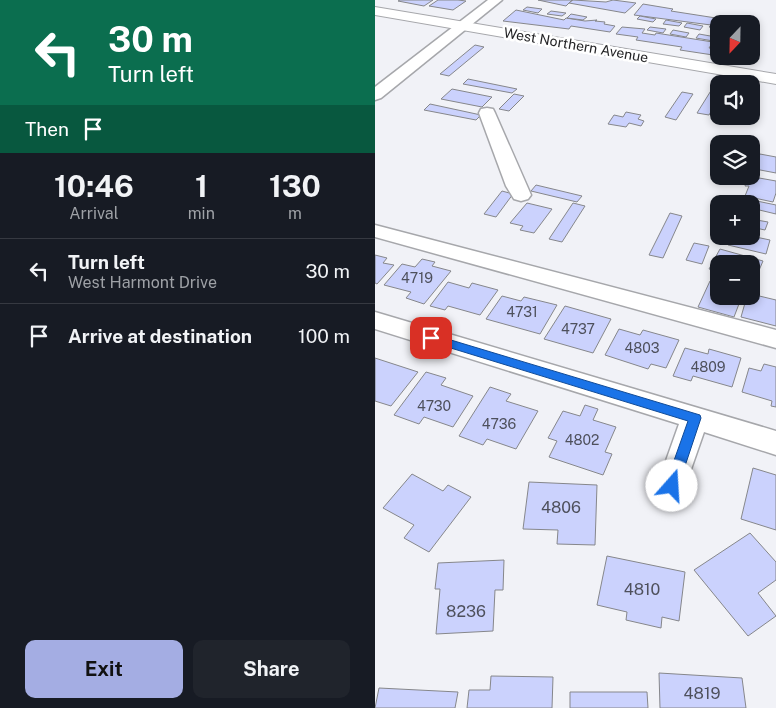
<!DOCTYPE html>
<meta charset="utf-8">
<style>
:root{--surface:#171b24;--page:#20242c;--text:#f1f3f6;--muted:#9ea1a6;--line:#363941;--accent:#a4ade3}
body{margin:0;font-family:"Public Sans",sans-serif;background:var(--page);color:var(--text);height:100vh;display:flex;flex-direction:column;font-size:19px;white-space:nowrap}
*{box-sizing:border-box;margin:0}
p{font-size:16px;color:var(--muted)}
.icon{flex:none;width:28px;height:28px;fill:none;stroke:currentColor;stroke-width:2;stroke-linecap:round;stroke-linejoin:round}
.map{position:relative;flex:1;overflow:hidden}
.side{display:flex;flex-direction:column;background:var(--surface);width:375px}
.side>*{flex:none}
.hud{background:#0b6e4f;color:#fff;overflow:hidden}
.needle{width:32px;rotate:202deg}
.controls{position:absolute;left:335px;top:15px;display:grid;gap:10px}
.controls a{display:grid;place-items:center;width:50px;height:50px;border-radius:10px;background:var(--surface);box-shadow:0 2px 8px #0003;font-size:25px}
.pin{position:absolute;display:grid;place-items:center;width:42px;height:42px;color:#fff;margin:-21px;border-radius:10px;box-shadow:0 2px 8px #0006}
.me{position:absolute;width:55px;margin:-28px;rotate:19deg;stroke-linejoin:round;filter:drop-shadow(0 0 4px #0008)}
.turn{display:flex;align-items:center;gap:18px;height:105px;padding:0 25px;font-size:22px}
.turn .icon{width:65px;height:65px;stroke-width:2.5}
.turn b{display:block;font-size:35px;line-height:42px}
.then{display:flex;align-items:center;height:48px;padding:0 25px;background:#0003;gap:10px;font-size:19px}
.eta{display:flex;justify-content:space-evenly;align-items:center;height:85px;text-align:center}
.eta b{font-size:30px;font-weight:700;line-height:35px}
.button{display:flex;gap:10px;margin-top:auto;padding:10px 25px}
.button a{flex:1;height:58px;border-radius:10px;background:var(--accent);color:#111;font-size:20px;font-weight:700;line-height:58px;text-align:center}
.button a+a{background:var(--page);color:var(--text)}
ul{padding:0;list-style:none}
li{display:flex;align-items:center;gap:15px;height:65px;padding:0 25px;border-top:1px solid var(--line)}
li div{flex:1}
li b{display:block;font-size:19px}
li em{font-style:normal}
main{display:flex;flex:1;min-height:0}
.map>svg:first-child{display:block}
.building{fill:#cbd2fd;stroke:#86878b}
.lines{fill:none;stroke-linecap:round;stroke-linejoin:round}
.minor-casing{stroke:#a6a7ab;stroke-width:3}
.major-casing{stroke:#a6a7ab;stroke-width:2}
.minor{fill:#fff;fill-rule:evenodd}
.major{fill:#fff;fill-rule:evenodd}
.route{fill:#1a73e8;stroke:#114b97}
.labels{text-anchor:middle;stroke-width:5;stroke-linejoin:round;paint-order:stroke}
.far-street-label{font-size:14px;fill:#252527;stroke:#fff}
.number-label{font-size:14px;fill:#4e505c}
.near-number-label{font-size:16px;fill:#4e505c}
</style>
<main>
<section class="side">
<div class="hud">
<div class="turn"><svg class="icon" aria-label="left" viewBox="0 0 24 24"><path d="M17 20v-9H6M10 6l-5 5 5 5"/></svg><div><b>30 m</b>Turn left</div></div>
<div class="then">Then<svg class="icon" aria-label="arrive" viewBox="0 0 24 24"><path d="M6 21V4h12l-3 4 3 4H6"/></svg></div>
</div>
<div class="eta">
<div><b>10:46</b><p>Arrival</p></div>
<div><b>1</b><p>min</p></div>
<div><b>130</b><p>m</p></div>
</div>
<ul>
<li><svg class="icon" aria-label="left" viewBox="0 0 24 24"><path d="M17 20v-9H6M10 6l-5 5 5 5"/></svg><div><b>Turn left</b><p>West Harmont Drive</p></div><em>30 m</em></li>
<li><svg class="icon" aria-label="arrive" viewBox="0 0 24 24"><path d="M6 21V4h12l-3 4 3 4H6"/></svg><div><b>Arrive at destination</b></div><em>100 m</em></li>
</ul>
<div class="button"><a>Exit</a><a>Share</a></div>
</section>
<div class="map">
<svg width="401" height="708" viewBox="0 0 401 708">
<rect width="100%" height="100%" fill="#f1f2f7"/>
<!-- building -->
<g class="building">
<path d="M25,0H58L49,6L23,1Z"/>
<path d="M63,0H83L91,1L78,10L54,6Z"/>
<path d="M163,0H197L191,6Z"/>
<path d="M198,0L231,2L238,0L261,3L250,13L194,3Z"/>
<path d="M268,4L298,9L296,11L341,18L339,20L359,23L344,24L343,29L334,27L336,25L259,15Z"/>
<path d="M152,7L167,9L163,13L148,10Z"/>
<path d="M141,10L189,20L191,18L210,21L222,20L220,21L230,22L229,24L240,26L235,32L196,26L194,29L128,21Z"/>
<path d="M176,11L191,13L187,16L172,14Z"/>
<path d="M196,14L212,17L208,20L192,18Z"/>
<path d="M265,16L281,19L278,22L262,19Z"/>
<path d="M291,20L307,23L304,26L288,24Z"/>
<path d="M312,23L328,26L325,30L309,27Z"/>
<path d="M247,27L270,29L267,33L280,35L281,33L344,43L341,46L336,45L334,48L342,49L338,55L305,50L307,47L261,40L263,37L241,34Z"/>
<path d="M275,27L291,29L288,33L272,30Z"/>
<path d="M298,30L314,33L311,37L295,34Z"/>
<path d="M324,34L341,37L338,41L321,38Z"/>
<path d="M100,45L109,47L74,76L65,74Z"/>
<path d="M93,79L142,89L137,93L88,84Z"/>
<path d="M77,89L117,97L107,107L66,99Z"/>
<path d="M337,89L344,90V98L334,115L322,113Z"/>
<path d="M307,92L318,94L301,120L290,117Z"/>
<path d="M139,94L149,96L134,111L124,109Z"/>
<path d="M55,104L106,115L101,120L49,110Z"/>
<path d="M251,112L266,115L263,119L269,121L266,126L254,123L251,127L233,124L239,115L248,117Z"/>
<path d="M385,154L401,157V173L380,169Z"/>
<path d="M373,176L401,181V193L398,202L370,196L374,186H370Z"/>
<path d="M161,185L207,196L202,202L156,191Z"/>
<path d="M127,191L138,194L121,217L109,214Z"/>
<path d="M377,200L401,205V214L376,208Z"/>
<path d="M152,203L177,209L159,233L145,230L148,226L135,223Z"/>
<path d="M198,203L210,206L187,242L174,239Z"/>
<path d="M295,213L307,216L288,258L274,255Z"/>
<path d="M376,219L393,222L390,230L376,227Z"/>
<path d="M356,236H376L395,240L391,254L353,245Z"/>
<path d="M319,243L334,246L327,264L311,260Z"/>
<path d="M345,249L388,261L379,282L376,281V264H344V272L334,269Z"/>
<path d="M0,255L12,258L8,263L19,265L2,284L0,283Z"/>
<path d="M47,259L60,262L57,266L76,271L49,304L31,298L36,292L9,285L27,264L40,267Z"/>
<path d="M335,281L344,283V296H367L359,317L323,307Z"/>
<path d="M73,282L94,288L97,283L123,290L105,315L73,306L70,310L55,306Z"/>
<path d="M376,294L401,300V326L366,317L372,296H376Z"/>
<path d="M127,296L146,301L149,297L182,305L165,334L111,319Z"/>
<path d="M190,306L236,319L218,353L169,339Z"/>
<path d="M244,329L265,335L268,330L304,340L291,368L276,364L273,369L230,355Z"/>
<path d="M310,348L333,354L334,349L366,358L357,387L318,376L316,381L298,376Z"/>
<path d="M0,358L43,372L16,406L0,401Z"/>
<path d="M389,364L401,367V407L396,406L397,401L367,392L374,368L386,371Z"/>
<path d="M51,372L71,378L66,385L98,396L78,427L49,417L44,424L19,415Z"/>
<path d="M115,387L136,394L131,401L163,411L141,449L112,439L108,445L84,436Z"/>
<path d="M210,405L223,409L218,420L241,427L230,452L237,454L228,475L174,457L182,441L173,438L188,411L205,416Z"/>
<path d="M378,468L401,475V530L366,519Z"/>
<path d="M37,474L68,491L73,485L96,497L54,552L29,538L39,525L8,508Z"/>
<path d="M154,482L222,485L220,545L182,544L183,530L148,529Z"/>
<path d="M375,533L401,562V580L383,593L401,616L373,636L319,570Z"/>
<path d="M232,556L310,572L304,621L287,617L286,628L251,620L252,612L222,605Z"/>
<path d="M129,560L128,590H120L118,631L61,634L65,589H60L63,563Z"/>
<path d="M284,673L367,678L371,708H285Z"/>
<path d="M116,676L178,677L177,708H92L94,690H115Z"/>
<path d="M4,688L83,692L80,708H0Z"/>
<path d="M195,692H272L273,708H195Z"/>
</g>
<g class="lines">
<defs>
<g id="minor">
<path d="M113,0H127L6,98L0,100V87Z"/>
<path d="M112,108L118,109L120,113L156,195L153,199L146,201L139,199L131,186L104,113L106,109Z"/>
<path d="M0,225L401,330V348L0,237Z"/>
<path d="M0,312L401,431V455L329,432L307,495L297,499L287,495L282,486L304,424L0,329Z"/>
</g>
<path id="major" d="M0,7L401,74V84L0,15Z"/>
</defs>
<!-- minor casing -->
<use href="#minor" class="minor-casing"/>
<!-- major casing -->
<use href="#major" class="major-casing"/>
<!-- minor -->
<use href="#minor" class="minor"/>
<!-- major -->
<use href="#major" class="major"/>
</g>
<!-- route -->
<path class="route" d="M56,334L325,415L326,418L302,490L297,491L292,490L290,486L313,421L53,341L51,338Z"/>
<g class="labels">
<!-- far-street labels -->
<g class="far-street-label">
<text transform="translate(201 45) rotate(10)" y="5">West Northern Avenue</text>
</g>
<!-- number labels -->
<g class="number-label">
<text x="42" y="283">4719</text>
<text x="147" y="317">4731</text>
<text x="203" y="334">4737</text>
<text x="267" y="353">4803</text>
<text x="333" y="372">4809</text>
<text x="59" y="411">4730</text>
<text x="124" y="429">4736</text>
<text x="207" y="445">4802</text>
</g>
<!-- near-number labels -->
<g class="near-number-label">
<text x="186" y="513">4806</text>
<text x="267" y="595">4810</text>
<text x="91" y="617">8236</text>
<text x="327" y="699">4819</text>
</g>
</g>
</svg>
<div class="controls">
<a><svg class="needle" viewBox="-14 -14 28 28"><path d="M0-13l5 13h-10z" fill="#e53935"/><path d="M0 13l5-13h-10z" fill="#9ea1a6"/></svg></a>
<a><svg class="icon" aria-label="sound" viewBox="0 0 24 24"><path d="M4 9h4l5-4v14l-5-4H4zM17 9q2 3 0 6"/></svg></a>
<a><svg class="icon" aria-label="layers" viewBox="0 0 24 24"><path d="M12 4l9 5-9 5-9-5zM3 14l9 5 9-5"/></svg></a>
<a>+</a>
<a>−</a>
</div>
<div class="pin" style="left:56px;top:338px;background:#d93025"><svg class="icon" aria-label="arrive" viewBox="0 0 24 24"><path d="M6 21V4h12l-3 4 3 4H6"/></svg></div>
<svg class="me" style="left:297px;top:486px" viewBox="-20 -20 40 40"><circle r="19" fill="#fff"/><path d="M0-13L10 11 0 6-10 11z" fill="#1a73e8"/></svg>
</div>
</main>
